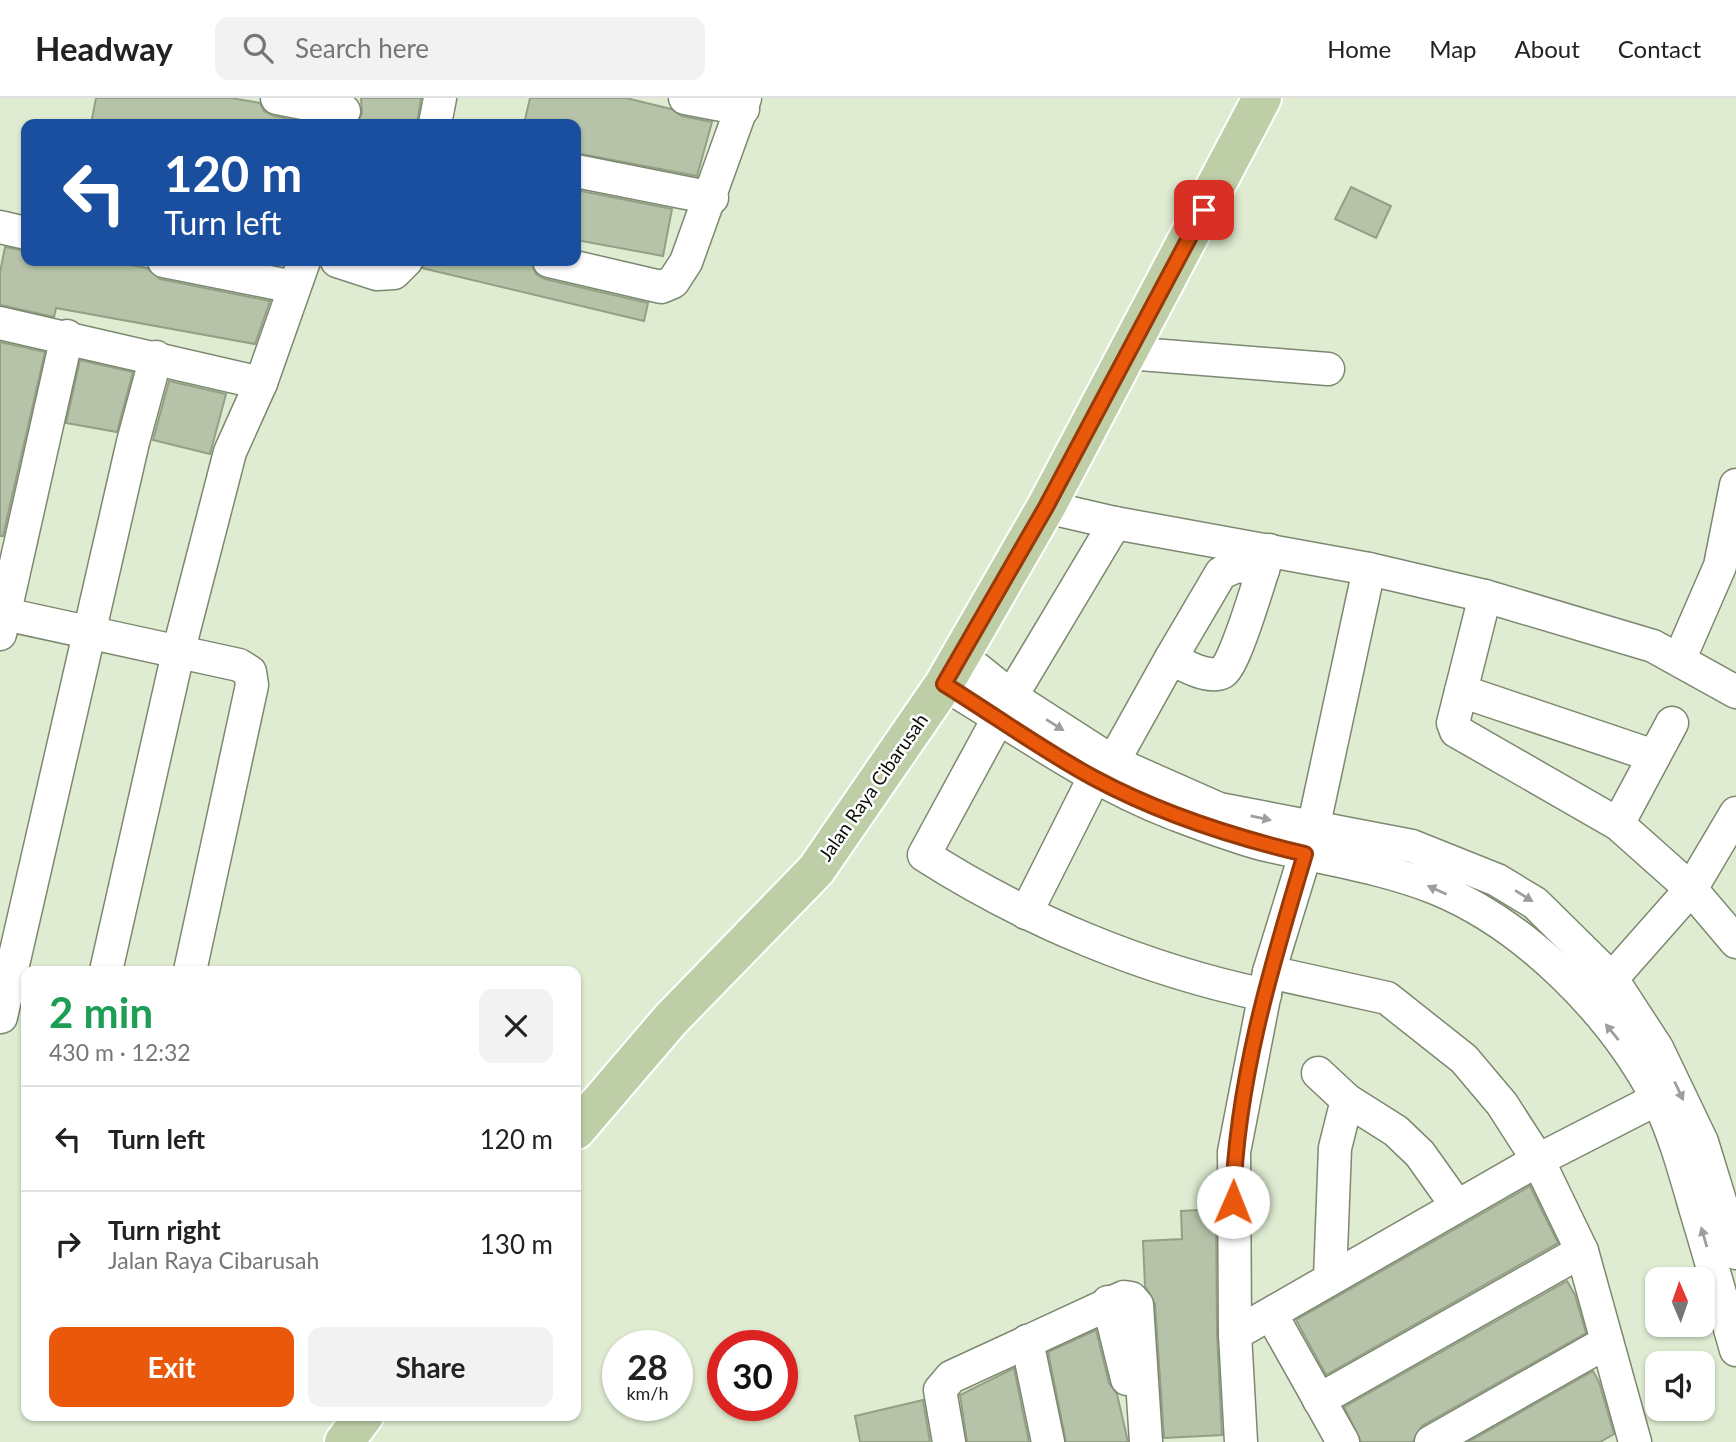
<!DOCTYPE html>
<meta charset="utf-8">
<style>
:root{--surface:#fff;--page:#f2f2f2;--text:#222;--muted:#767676;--line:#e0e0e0;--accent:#ea580c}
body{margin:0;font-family:Lato,sans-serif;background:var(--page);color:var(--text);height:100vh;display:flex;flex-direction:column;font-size:26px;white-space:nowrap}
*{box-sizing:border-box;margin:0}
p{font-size:23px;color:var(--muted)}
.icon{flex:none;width:38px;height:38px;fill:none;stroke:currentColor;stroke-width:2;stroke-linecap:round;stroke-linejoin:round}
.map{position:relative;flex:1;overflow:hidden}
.side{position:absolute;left:21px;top:868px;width:560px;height:455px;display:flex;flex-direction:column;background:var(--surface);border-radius:14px;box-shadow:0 2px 5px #0004}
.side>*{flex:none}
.top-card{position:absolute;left:21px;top:21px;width:560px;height:147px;border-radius:14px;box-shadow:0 2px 5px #0004;background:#1a4fa0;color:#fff;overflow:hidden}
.needle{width:46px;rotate:358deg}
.buttons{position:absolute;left:1645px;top:1169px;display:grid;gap:14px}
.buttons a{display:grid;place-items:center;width:70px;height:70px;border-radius:14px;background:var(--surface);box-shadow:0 2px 5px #0004;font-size:35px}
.speed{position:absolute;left:602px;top:1232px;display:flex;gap:14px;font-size:35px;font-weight:700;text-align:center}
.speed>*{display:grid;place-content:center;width:91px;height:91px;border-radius:50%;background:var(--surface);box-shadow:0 2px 5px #0004;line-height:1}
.speed small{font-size:18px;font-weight:400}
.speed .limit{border:10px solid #d22;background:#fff;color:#111}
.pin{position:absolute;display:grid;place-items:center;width:60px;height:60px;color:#fff;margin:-30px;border-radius:14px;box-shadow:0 4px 10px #0006}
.me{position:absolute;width:77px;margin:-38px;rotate:1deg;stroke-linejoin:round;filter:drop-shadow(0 0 5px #0008)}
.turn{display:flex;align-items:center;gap:24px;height:147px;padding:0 28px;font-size:32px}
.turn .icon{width:91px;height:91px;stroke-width:2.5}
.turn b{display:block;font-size:49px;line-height:60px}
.round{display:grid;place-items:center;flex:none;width:74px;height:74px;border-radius:14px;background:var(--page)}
.summary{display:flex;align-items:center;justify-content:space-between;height:119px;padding:0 28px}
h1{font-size:42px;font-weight:700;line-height:52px;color:#1e9e55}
.cta{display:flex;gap:14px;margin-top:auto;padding:14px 28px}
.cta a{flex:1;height:80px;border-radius:14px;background:var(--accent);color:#fff;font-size:28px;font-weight:700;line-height:80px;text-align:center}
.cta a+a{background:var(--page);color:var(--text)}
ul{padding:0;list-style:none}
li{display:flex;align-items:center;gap:21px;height:105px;padding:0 28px;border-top:2px solid var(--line)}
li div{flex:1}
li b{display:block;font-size:26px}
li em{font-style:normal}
header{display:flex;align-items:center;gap:42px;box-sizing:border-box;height:98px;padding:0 35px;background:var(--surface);border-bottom:2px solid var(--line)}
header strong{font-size:33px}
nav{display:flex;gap:38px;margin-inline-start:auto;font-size:24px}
.search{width:490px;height:63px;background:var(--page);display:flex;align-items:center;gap:18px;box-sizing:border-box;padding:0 24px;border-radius:14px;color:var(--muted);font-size:26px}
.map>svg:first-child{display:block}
.building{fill:#b6c3a8;stroke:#94a086;stroke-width:2}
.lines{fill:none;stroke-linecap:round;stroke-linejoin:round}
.minor-casing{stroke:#7c886f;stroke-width:35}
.major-casing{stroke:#fff;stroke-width:42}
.minor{stroke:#fff;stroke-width:32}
.major{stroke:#becea7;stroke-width:38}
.oneway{fill:#9d9f9b}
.route-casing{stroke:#983908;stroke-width:18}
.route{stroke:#ea580c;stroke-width:12}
.labels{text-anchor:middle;stroke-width:5;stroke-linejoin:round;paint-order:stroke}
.street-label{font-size:19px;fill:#0a0e06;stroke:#fff}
</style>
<header>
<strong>Headway</strong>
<div class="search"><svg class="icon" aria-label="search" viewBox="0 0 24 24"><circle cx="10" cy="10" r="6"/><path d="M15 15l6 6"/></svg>Search here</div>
<nav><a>Home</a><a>Map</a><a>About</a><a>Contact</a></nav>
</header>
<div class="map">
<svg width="1736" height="1344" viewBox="0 0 1736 1344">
<rect width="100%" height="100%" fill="#dfecd1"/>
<!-- building -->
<g class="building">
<path d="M96,0H231L260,5L264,13L274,18L316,26H91Z"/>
<path d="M361,0H421L417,26H356L362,16Z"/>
<path d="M530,0H626L671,11L682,18L712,24L697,78L576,55V26H524Z"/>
<path d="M1351,89L1391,108L1376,140L1335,121Z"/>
<path d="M576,92L672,111L663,158L576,142Z"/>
<path d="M5,149L26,153V163H109L147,170L160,181L270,203L255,246L56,210L54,219L0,207V174Z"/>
<path d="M424,163H526L531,164L536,176L545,181L648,205L644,223L422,170Z"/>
<path d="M0,244L45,254L3,438H0Z"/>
<path d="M80,262L133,274L117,334L66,325Z"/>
<path d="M169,283L226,296L210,356L153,342Z"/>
<path d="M1530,1088L1558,1145L1326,1277L1296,1222Z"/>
<path d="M1216,1111L1217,1236L1222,1337L1164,1340L1155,1206L1145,1188L1143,1143L1182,1141L1181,1113Z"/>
<path d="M1567,1183L1575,1197L1586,1235L1422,1328L1413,1344H1361L1344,1309Z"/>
<path d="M1096,1232L1109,1285L1117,1296L1128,1344H1066L1048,1254Z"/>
<path d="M1014,1270L1029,1344H967L960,1297Z"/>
<path d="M1593,1273L1599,1284L1614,1336L1600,1344H1468Z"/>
<path d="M923,1302L930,1344H860L855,1318Z"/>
</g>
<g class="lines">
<defs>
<g id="minor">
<path d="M277,0L344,13"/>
<path d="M685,0L743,11"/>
<path d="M435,26L440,0"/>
<path d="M576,73L712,100"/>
<path d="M0,129L26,135"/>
<path d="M164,163L294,189"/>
<path d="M337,163L377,176L394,175L406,163"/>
<path d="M549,163L661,189L673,184L686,164L745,0"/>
<path d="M0,225L261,285"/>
<path d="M1127,255L1328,271"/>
<path d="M1046,409L1115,425L1369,471L1485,498L1653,548L1736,594"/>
<path d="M1115,425L999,619L924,757C1027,823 1146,872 1265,897"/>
<path d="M1485,498L1453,625L1456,633L1618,726L1691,791L1736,844"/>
<path d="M0,515L239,567L250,574L252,587L190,873"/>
<path d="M0,536L67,238"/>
<path d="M961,558L1012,599L1113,664L1219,711L1412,748L1497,782L1535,805L1612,881L1657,950L1702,1044L1736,1155"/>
<path d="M1171,560L1221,475L1237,468L1263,472"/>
<path d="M1680,560L1720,468L1736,387"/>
<path d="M944,586C1019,631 1090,683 1172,715C1201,726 1232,738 1262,746C1319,760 1380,768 1435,790C1526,827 1613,915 1658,1002C1675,1037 1685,1075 1696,1113C1710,1159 1723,1206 1736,1252"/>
<path d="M1461,593L1654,658"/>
<path d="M1113,664L1171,560C1183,567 1209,582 1223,574C1235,567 1263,471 1269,452"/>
<path d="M1618,726L1672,625"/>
<path d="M1026,815L1094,680"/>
<path d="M106,873L178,555L230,354L261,285L304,163"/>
<path d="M1269,874L1387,900L1464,961L1502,1006L1538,1062L1582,1153L1635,1344"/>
<path d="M1600,894L1691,791L1736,715"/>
<path d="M1,919L133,344L156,259"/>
<path d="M1318,975L1347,1002L1396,1033L1420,1056L1457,1108"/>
<path d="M1330,1180L1335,1050L1347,1002"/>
<path d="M1108,1204L1127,1281"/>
<path d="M1271,1216L1343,1344"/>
<path d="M1235,1236L1538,1062L1657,1001"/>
<path d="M1027,1243L1048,1344"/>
<path d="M1319,1302L1582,1153"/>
<path d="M949,1344L940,1292L951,1279L1124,1199L1131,1200L1137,1207L1146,1344"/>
<path d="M1241,1344L1235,1236L1234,1054L1269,874L1313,731L1369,471"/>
<path d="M1431,1344L1607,1244"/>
</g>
<g id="major">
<path d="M576,1032L671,921L816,772L944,586L1046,409L1262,0"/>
<path d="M344,1344L364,1318"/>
</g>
</defs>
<!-- minor casing -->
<use href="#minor" class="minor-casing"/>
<!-- major casing -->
<use href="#major" class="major-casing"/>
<!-- minor -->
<use href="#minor" class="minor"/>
<!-- major -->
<use href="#major" class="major"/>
</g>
<!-- one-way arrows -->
<defs><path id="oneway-solid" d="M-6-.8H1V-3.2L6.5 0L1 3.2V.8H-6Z" transform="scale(1.75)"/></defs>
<g class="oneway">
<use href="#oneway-solid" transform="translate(1055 627) rotate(32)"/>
<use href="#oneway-solid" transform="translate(1261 720) rotate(12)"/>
<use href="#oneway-solid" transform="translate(1437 792) rotate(-156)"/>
<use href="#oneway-solid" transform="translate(1524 798) rotate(32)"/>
<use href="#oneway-solid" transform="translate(1612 934) rotate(-129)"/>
<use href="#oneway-solid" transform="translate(1679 993) rotate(65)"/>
<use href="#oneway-solid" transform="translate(1704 1139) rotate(-106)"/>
</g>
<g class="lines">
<defs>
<path id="route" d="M1204,112L1046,409L944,586C994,617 1042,652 1094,680C1159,715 1233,739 1305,756C1271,869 1236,985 1233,1104"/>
</defs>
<!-- route casing -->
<use href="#route" class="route-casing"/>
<!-- route -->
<use href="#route" class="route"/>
</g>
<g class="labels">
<!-- street labels -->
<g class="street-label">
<text transform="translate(873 689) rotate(-55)" y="7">Jalan Raya Cibarusah</text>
</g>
</g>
</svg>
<div class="buttons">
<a><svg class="needle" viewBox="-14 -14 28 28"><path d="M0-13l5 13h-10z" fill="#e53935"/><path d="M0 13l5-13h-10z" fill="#767676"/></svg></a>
<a><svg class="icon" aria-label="sound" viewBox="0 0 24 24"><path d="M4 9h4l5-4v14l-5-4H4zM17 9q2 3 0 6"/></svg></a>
</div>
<div class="speed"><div>28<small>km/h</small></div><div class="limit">30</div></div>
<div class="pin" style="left:1204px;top:112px;background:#d93025"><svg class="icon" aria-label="arrive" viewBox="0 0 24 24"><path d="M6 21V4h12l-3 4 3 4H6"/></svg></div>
<svg class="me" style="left:1233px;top:1104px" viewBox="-20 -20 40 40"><circle r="19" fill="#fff"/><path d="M0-13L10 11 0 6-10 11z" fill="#ea580c"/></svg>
<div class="top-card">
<div class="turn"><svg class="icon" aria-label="left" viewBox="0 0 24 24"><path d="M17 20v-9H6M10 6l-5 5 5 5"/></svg><div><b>120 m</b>Turn left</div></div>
</div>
<section class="side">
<div class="summary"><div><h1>2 min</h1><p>430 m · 12:32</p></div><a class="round"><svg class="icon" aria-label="close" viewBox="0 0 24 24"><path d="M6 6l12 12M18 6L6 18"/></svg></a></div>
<ul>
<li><svg class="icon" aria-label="left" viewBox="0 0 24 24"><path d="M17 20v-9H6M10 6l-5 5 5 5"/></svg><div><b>Turn left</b></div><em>120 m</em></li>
<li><svg class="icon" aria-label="right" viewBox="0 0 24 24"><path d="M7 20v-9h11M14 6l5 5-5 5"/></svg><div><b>Turn right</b><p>Jalan Raya Cibarusah</p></div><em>130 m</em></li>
</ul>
<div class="cta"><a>Exit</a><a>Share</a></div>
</section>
</div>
